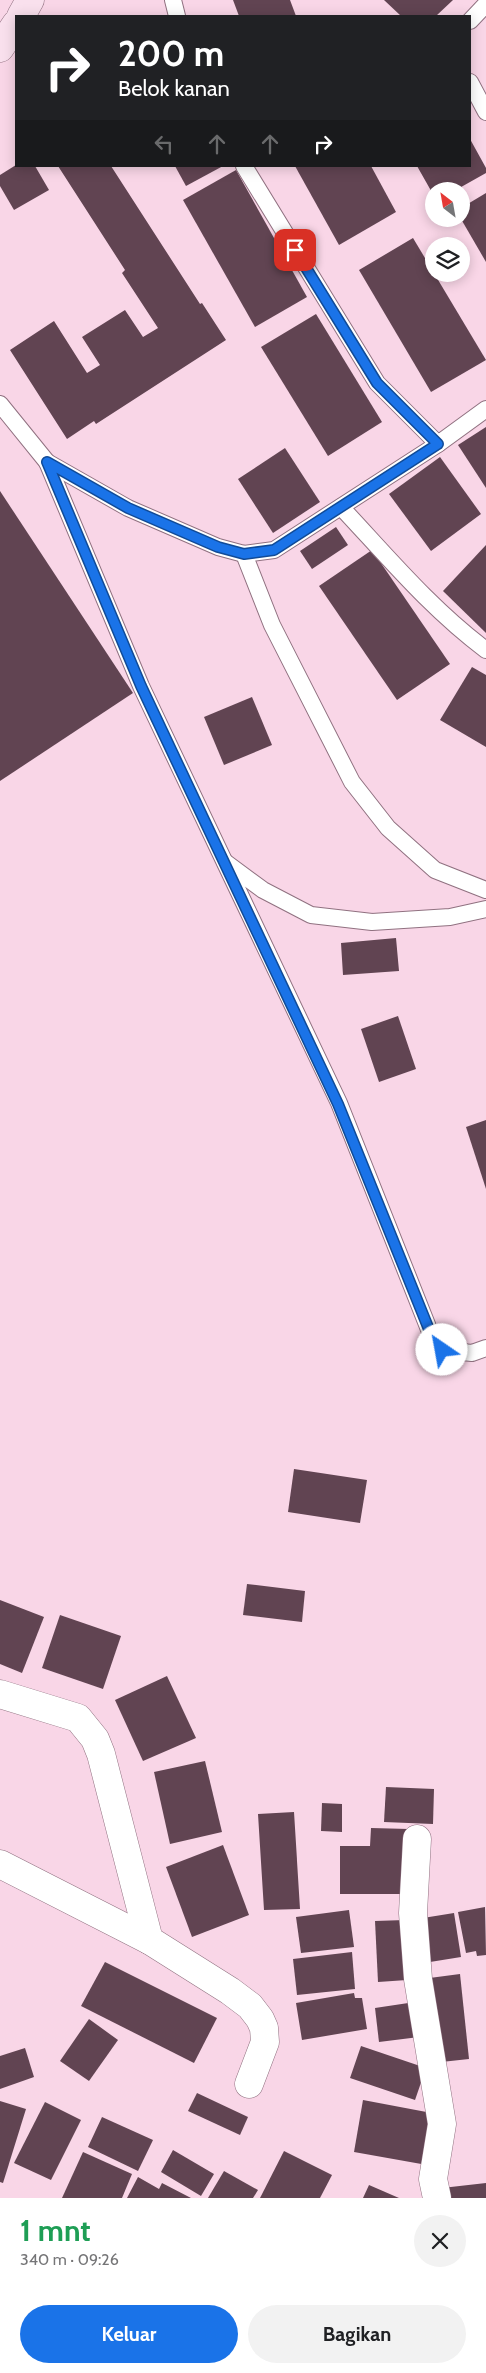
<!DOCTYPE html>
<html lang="id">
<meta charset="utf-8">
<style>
:root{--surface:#fff;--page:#f2f2f2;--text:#202124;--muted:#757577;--accent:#1a73e8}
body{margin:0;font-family:Cabin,sans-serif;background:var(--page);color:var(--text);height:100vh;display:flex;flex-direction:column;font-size:19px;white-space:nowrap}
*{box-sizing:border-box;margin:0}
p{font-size:16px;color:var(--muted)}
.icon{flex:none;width:28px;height:28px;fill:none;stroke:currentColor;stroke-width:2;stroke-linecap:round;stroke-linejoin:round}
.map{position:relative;height:2198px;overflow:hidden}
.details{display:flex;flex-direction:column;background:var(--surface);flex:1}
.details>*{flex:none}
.top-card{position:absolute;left:15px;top:15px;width:456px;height:152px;border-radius:0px;box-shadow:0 2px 12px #0003;background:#202124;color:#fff;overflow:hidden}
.needle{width:32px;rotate:329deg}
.fabs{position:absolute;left:425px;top:182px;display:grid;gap:10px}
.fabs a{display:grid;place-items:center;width:45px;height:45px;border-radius:50%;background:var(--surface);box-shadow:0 2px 12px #0003;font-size:25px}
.pin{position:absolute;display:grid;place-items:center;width:42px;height:42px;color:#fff;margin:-21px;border-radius:10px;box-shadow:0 2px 8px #0006}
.me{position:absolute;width:55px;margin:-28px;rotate:327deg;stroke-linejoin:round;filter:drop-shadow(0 0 4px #0008)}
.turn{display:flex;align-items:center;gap:18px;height:105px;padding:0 20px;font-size:22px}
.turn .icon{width:65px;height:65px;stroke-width:2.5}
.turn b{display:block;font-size:35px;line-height:42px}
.lanes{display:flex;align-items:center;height:48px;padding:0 20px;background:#0003;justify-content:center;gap:25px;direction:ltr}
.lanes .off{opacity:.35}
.round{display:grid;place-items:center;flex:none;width:52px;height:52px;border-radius:26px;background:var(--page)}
.overview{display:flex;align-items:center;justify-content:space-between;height:85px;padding:0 20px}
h1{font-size:30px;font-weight:700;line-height:38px;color:#1e9e55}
.action{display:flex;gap:10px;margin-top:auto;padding:10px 20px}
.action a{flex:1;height:58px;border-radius:30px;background:var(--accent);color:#fff;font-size:20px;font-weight:700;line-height:58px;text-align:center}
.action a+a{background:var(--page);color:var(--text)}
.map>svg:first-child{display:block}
.building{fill:#614452}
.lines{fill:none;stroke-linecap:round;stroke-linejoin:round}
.lane-casing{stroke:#907180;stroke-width:18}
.street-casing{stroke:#907180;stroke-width:29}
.secondary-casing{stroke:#907180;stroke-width:29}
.lane{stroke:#fff;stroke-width:16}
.street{stroke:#fff;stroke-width:28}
.secondary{stroke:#f9e0ed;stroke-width:28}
.route-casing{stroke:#114b97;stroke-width:12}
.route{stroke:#1a73e8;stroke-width:9}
</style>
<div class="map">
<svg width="486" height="2198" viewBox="0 0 486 2198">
<rect width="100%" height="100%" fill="#f9d6e7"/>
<!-- building -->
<g class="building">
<path d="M233,0H290L296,16H239Z"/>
<path d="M384,0H453L436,16H401Z"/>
<path d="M470,139L486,168V173L454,191H434V196L417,166H470Z"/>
<path d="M16,165L35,166L49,190L14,210L0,186V175Z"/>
<path d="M58,166H111L200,304L202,303L226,340L96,424L94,421L67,439L10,350L54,321L87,373L100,365L82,337L125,310L143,337L158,328L122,273L125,270Z"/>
<path d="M175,166H223L186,186Z"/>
<path d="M295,166H371L396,212L339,245Z"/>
<path d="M236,170L307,297L255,327L183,200Z"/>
<path d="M486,193V262L461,219V208Z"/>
<path d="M413,238L486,360L431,392L359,270Z"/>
<path d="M316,314L382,422L328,456L261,347Z"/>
<path d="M486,427V488L458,445Z"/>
<path d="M285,448L320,502L273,533L238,479Z"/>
<path d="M440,457L481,514L431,551L389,494Z"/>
<path d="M0,491L133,693L0,781Z"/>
<path d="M336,527L348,545L312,569L300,551Z"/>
<path d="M486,545V633L443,591Z"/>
<path d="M372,550L450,664L397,700L319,586Z"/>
<path d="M472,667L486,675V747L440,720Z"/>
<path d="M252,697L272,745L224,765L204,717Z"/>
<path d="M396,938L399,971L343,975L341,943Z"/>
<path d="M398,1016L416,1069L379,1082L361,1029Z"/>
<path d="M486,1120V1189L466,1127Z"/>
<path d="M294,1469L367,1480L360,1523L288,1512Z"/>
<path d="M247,1584L305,1591L302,1622L243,1615Z"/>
<path d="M0,1600L44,1617L22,1673L0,1664Z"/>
<path d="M60,1615L121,1636L103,1689L42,1668Z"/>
<path d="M167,1676L196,1738L143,1761L115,1700Z"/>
<path d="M205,1761L222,1832L170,1844L154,1772Z"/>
<path d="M386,1787L434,1789L433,1824L384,1822Z"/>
<path d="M322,1803L342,1804V1832L321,1831Z"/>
<path d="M294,1812L300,1909L264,1910L258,1814Z"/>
<path d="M371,1828L409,1829L407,1894H340V1846H370Z"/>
<path d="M223,1845L249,1915L192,1937L166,1867Z"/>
<path d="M485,1907L486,1955L477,1956L476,1951L466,1953L458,1912Z"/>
<path d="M349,1910L354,1947L301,1953L296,1917Z"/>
<path d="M454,1913L461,1957L430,1962L423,1918Z"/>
<path d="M405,1920L407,1980L378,1982L375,1921Z"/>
<path d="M352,1952L355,1989L297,1995L293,1959Z"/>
<path d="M105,1962L217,2018L194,2063L81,2006Z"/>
<path d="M460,1974L469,2059L432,2063L422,1979Z"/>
<path d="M354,1993L355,1998H362L367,2029L302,2040L296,2003Z"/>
<path d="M415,2002L419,2037L379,2042L375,2008Z"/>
<path d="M89,2019L118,2040L89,2081L60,2061Z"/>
<path d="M361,2046L426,2068L415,2100L350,2078Z"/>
<path d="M25,2048L34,2077L0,2089V2056Z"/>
<path d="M197,2093L248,2117L240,2135L188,2111Z"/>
<path d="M363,2100L437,2114L427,2165L354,2152Z"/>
<path d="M0,2101L26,2109L3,2183L0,2182Z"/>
<path d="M45,2102L81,2120L51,2180L14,2163Z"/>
<path d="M102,2117L153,2140L138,2171L88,2147Z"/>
<path d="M173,2150L214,2174L201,2196L161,2172Z"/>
<path d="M284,2151L332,2175L320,2198H260Z"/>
<path d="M83,2152L132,2174L122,2198H62Z"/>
<path d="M224,2171L258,2190L253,2198H208Z"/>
<path d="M138,2177L159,2189L162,2183L191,2198H127Z"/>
<path d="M486,2183V2198H443L442,2188Z"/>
<path d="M369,2185L399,2198H363Z"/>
</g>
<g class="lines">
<defs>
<g id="lane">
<path d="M173,0L177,16"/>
<path d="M470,21L486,4"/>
<path d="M470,82L486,112"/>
<path d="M244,166L377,383L438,444"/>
<path d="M0,404L47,462L141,686L339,1103L430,1332L442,1350L472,1353L486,1348"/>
<path d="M47,462L128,508L218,547L244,554L274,550L438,444L486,409"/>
<path d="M341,507C387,556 431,609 486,650"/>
<path d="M244,554L272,625L352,782L388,828L435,870L486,890"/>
<path d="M225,862L263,890L311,915L372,922L450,917L486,909"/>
</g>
<g id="street">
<path d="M0,1694L78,1718L95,1739L101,1754L149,1940L230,1991L250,2006L260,2019L264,2028L265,2042L249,2084"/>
<path d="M417,1839L413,1913L418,1979L442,2124L433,2179L437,2198"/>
<path d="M0,1864L149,1940"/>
</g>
<g id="secondary">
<path d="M21,16L30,0"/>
<path d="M0,48L16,24"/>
</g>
</defs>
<!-- lane casing -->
<use href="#lane" class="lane-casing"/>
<!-- street casing -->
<use href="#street" class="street-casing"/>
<!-- secondary casing -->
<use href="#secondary" class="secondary-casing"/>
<!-- lane -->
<use href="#lane" class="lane"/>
<!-- street -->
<use href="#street" class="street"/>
<!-- secondary -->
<use href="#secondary" class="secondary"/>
</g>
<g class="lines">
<defs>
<path id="route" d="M295,250L377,383L438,444L274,550L244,554L218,547L128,508L47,462L141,686L338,1104L430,1332L442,1350"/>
</defs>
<!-- route casing -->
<use href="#route" class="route-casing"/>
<!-- route -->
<use href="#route" class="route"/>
</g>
</svg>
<div class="fabs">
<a><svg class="needle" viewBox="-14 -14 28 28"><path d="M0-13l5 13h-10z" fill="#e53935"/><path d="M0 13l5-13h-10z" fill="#757577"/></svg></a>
<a><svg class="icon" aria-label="layers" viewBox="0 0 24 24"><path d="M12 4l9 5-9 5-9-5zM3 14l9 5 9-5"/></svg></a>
</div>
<div class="pin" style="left:295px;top:250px;background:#d93025"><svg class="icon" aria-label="arrive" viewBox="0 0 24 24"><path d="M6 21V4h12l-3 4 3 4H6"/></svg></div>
<svg class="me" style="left:442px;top:1350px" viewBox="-20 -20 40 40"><circle r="19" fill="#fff"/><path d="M0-13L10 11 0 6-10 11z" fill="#1a73e8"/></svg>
<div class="top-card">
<div class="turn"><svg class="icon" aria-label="right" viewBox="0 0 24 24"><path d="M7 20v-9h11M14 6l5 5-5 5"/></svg><div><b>200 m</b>Belok kanan</div></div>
<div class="lanes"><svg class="icon off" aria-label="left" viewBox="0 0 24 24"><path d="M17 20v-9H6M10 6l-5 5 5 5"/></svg><svg class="icon off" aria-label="ahead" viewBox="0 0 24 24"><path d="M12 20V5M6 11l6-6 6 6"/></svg><svg class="icon off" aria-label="ahead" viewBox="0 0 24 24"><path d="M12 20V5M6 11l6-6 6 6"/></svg><svg class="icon" aria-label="right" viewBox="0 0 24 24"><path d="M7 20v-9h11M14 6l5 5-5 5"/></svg></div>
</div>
</div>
<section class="details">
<div class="overview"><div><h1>1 mnt</h1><p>340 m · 09:26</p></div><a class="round"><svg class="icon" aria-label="close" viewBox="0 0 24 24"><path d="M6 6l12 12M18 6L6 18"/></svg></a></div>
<div class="action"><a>Keluar</a><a>Bagikan</a></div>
</section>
